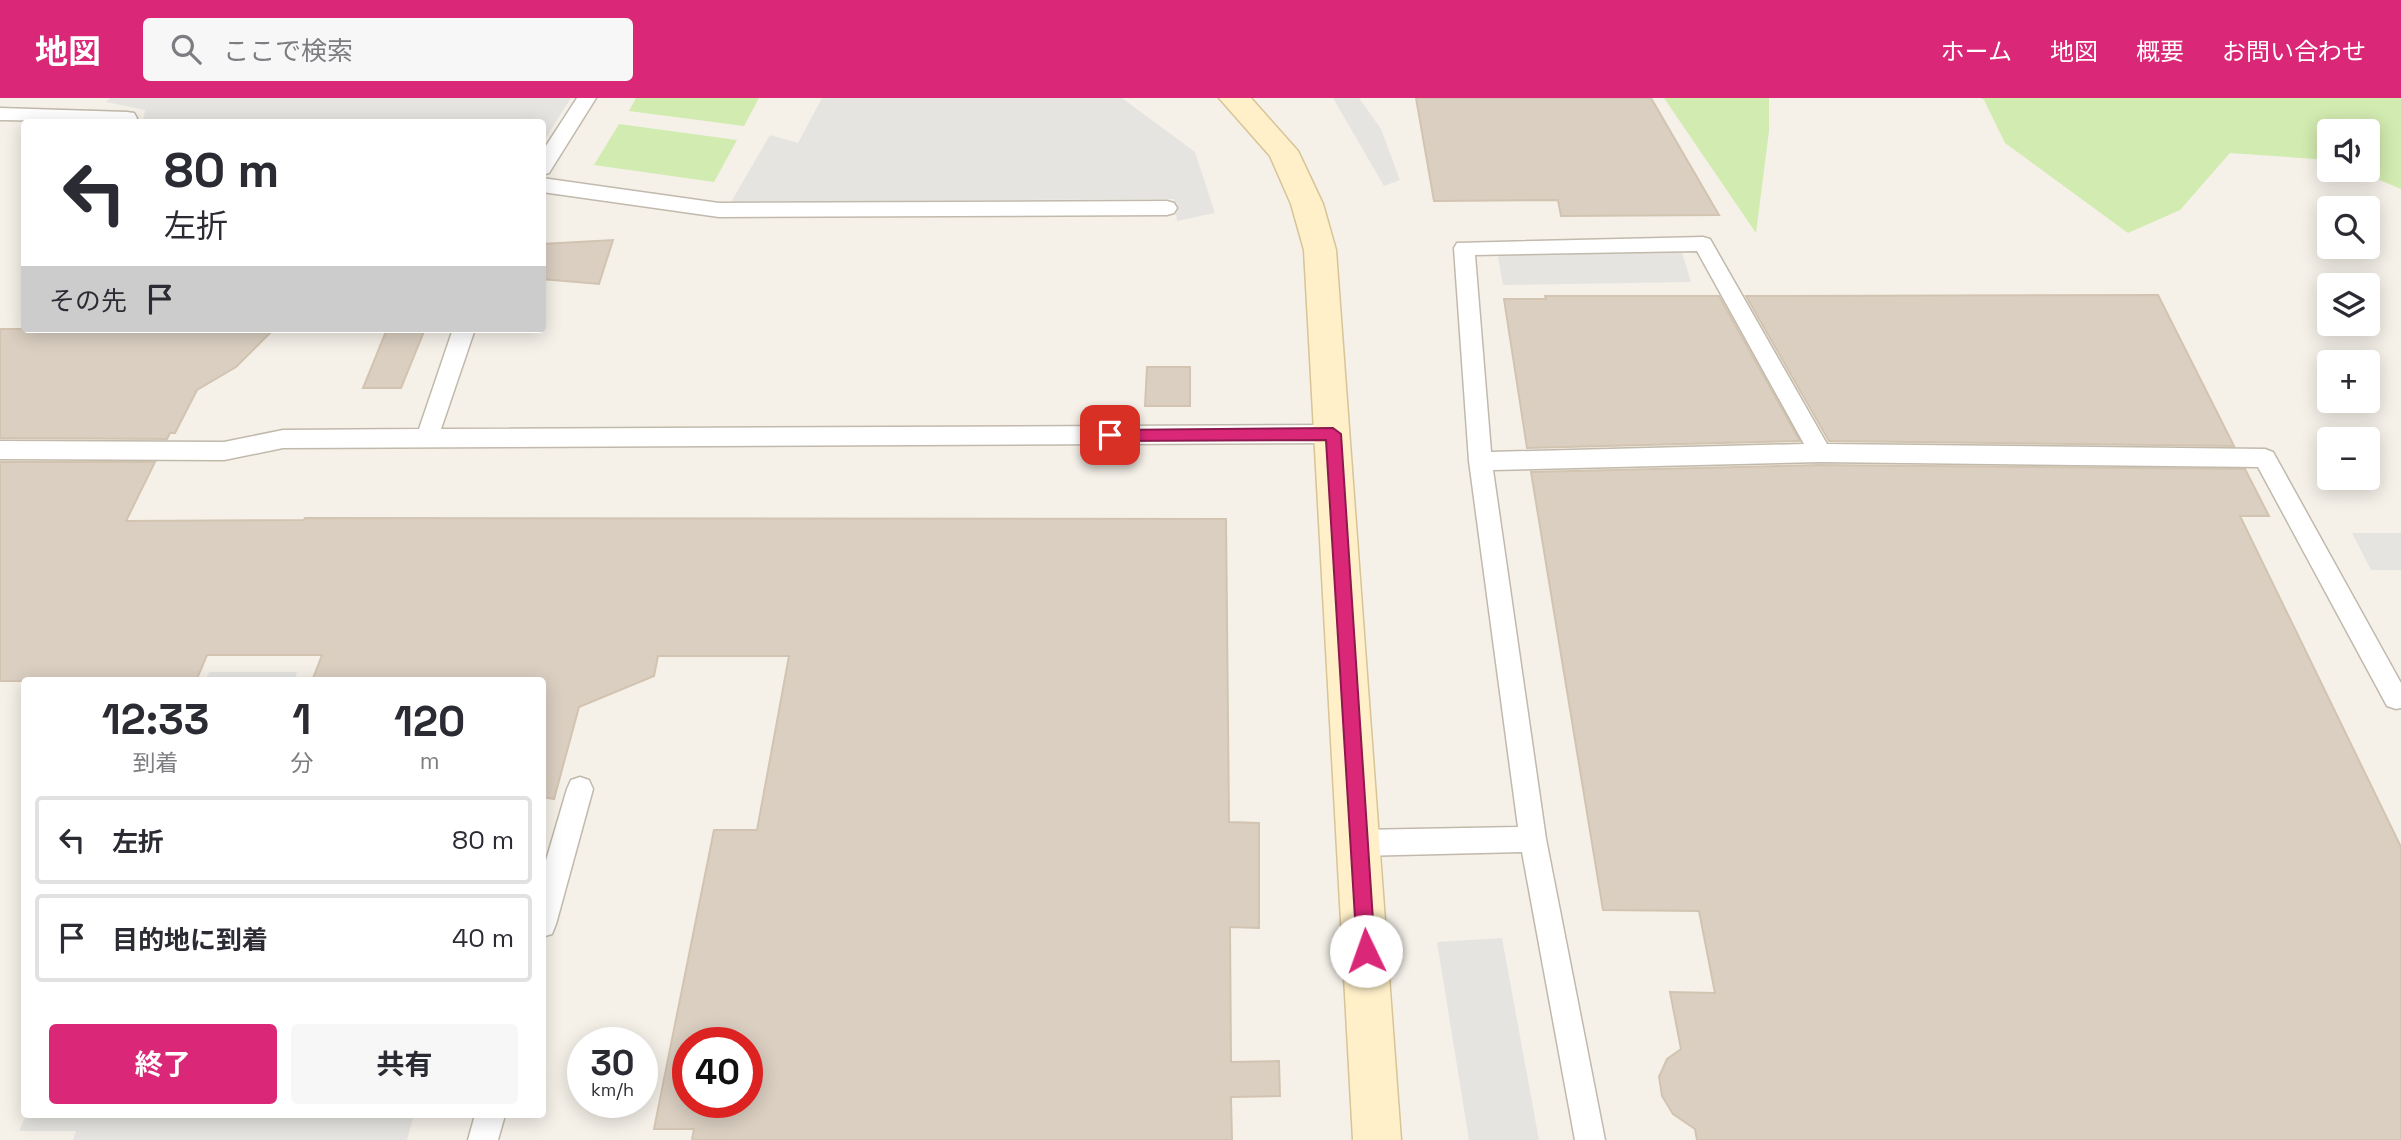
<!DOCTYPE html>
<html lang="ja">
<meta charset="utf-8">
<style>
:root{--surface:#fff;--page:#f7f7f7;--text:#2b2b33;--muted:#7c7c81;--line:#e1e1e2;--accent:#db2777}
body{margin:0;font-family:"Space Grotesk","Noto Sans JP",sans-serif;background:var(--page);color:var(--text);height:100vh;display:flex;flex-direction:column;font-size:26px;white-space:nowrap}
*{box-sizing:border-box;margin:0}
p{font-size:23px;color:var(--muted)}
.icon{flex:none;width:38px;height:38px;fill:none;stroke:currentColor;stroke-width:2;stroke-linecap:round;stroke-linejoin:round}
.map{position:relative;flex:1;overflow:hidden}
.side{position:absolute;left:21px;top:579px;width:525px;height:441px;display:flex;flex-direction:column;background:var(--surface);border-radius:7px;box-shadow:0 4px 18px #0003}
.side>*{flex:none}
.banner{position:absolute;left:21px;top:21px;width:525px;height:214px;border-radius:7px;box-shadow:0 4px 18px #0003;background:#fff;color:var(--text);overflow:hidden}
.buttons{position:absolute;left:2317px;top:21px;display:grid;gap:14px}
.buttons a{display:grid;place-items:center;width:63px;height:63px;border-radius:7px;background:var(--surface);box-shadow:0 4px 18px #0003;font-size:35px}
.speed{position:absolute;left:567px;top:929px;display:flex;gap:14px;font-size:35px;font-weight:700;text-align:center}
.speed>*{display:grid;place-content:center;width:91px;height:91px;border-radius:50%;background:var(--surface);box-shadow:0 4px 18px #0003;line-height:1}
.speed small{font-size:18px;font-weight:400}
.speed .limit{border:10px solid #d22;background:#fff;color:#111}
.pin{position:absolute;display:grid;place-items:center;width:60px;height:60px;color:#fff;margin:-30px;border-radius:14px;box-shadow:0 4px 10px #0006}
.me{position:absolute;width:77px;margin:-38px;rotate:357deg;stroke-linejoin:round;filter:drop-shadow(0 0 5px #0008)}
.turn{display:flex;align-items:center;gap:24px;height:147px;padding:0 28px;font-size:32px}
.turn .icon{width:91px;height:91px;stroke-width:2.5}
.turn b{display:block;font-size:49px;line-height:60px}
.then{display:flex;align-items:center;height:66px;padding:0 28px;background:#0003;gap:14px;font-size:26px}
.eta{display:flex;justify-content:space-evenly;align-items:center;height:119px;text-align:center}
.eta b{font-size:42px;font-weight:700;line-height:49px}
.primary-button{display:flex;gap:14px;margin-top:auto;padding:14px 28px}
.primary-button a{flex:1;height:80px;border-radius:7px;background:var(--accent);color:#fff;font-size:28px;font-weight:700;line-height:80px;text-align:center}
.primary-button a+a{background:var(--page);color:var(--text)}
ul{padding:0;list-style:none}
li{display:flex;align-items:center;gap:21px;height:88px;margin:0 14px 10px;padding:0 14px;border:4px solid var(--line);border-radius:7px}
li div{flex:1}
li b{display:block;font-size:26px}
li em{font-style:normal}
header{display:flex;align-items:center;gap:42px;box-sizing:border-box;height:98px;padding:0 35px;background:var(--accent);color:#fff}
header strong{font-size:33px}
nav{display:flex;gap:38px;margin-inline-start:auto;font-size:24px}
.search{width:490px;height:63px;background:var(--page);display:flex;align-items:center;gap:18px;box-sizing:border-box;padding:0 24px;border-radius:7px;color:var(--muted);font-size:26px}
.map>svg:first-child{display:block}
.green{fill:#d2ebb0}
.parking{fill:#e6e4e1}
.building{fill:#dacfc1;stroke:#d2c4b1;stroke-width:2;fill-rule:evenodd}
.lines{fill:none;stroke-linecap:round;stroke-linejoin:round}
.lane-casing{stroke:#c1b9ab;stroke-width:3}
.secondary-casing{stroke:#d7c497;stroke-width:3}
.lane{fill:#fff;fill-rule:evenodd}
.secondary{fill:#fff0c9;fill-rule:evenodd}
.route{fill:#db2777;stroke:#8e194d;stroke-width:2}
</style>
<header>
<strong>地図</strong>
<div class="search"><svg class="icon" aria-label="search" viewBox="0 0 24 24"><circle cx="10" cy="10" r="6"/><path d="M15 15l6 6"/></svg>ここで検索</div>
<nav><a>ホーム</a><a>地図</a><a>概要</a><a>お問い合わせ</a></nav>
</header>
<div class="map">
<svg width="2401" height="1042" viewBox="0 0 2401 1042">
<rect width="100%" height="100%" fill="#f5f1e9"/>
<!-- green -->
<g class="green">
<path d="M636,0H759L744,28L629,13Z"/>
<path d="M1664,0H1769V33L1756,135Z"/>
<path d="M1981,0H2401V91L2355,72H2368V33H2329V62L2230,55L2180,112L2128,135L2005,45L1984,2Z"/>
<path d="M619,26L737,42L714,84L594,67Z"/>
</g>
<!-- parking -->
<g class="parking">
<path d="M110,0H571L543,44L542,24H143L145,12L106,4Z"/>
<path d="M822,0H1122L1195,54L1215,115L1177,123L1174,101L731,104L770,37L798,45Z"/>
<path d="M1333,0H1359L1381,31L1400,82L1384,88Z"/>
<path d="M1678,141L1691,184L1503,187L1495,143Z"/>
<path d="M2352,435H2401V472H2371Z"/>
<path d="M209,574H297L294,583H205Z"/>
<path d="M1502,840L1539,1042H1469L1437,844Z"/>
<path d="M26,1017H414L407,1042H73L76,1033H19Z"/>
</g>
<!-- building -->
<g class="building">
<path d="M1416,0H1651L1719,117L1561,118L1558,102L1434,103Z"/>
<path d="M613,142L599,186L542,181V146Z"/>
<path d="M2158,197L2234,348L1829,343L1746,198Z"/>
<path d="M1545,198H1719L1800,343L1527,350L1504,201H1546Z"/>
<path d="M0,231H274L236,269L197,292L175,335H170L167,341L0,340Z"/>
<path d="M387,231H425L401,290H363Z"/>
<path d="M1147,269H1190V308H1145Z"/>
<path d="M0,364H155L126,423L304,422L305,420L1226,421L1229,724L1259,725V830L1230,829L1231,964L1279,963L1280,998L1231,999L1232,1042H692L694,1031H654L714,732H757L789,558H658L654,578L579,609L554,701L542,699V583H312L322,557H207L196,583H0ZM688,945H747V1004H688Z"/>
<path d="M1820,367L2245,371L2269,418H2240L2401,749V1042H1697L1695,1031L1673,1016L1662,998L1659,979L1667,961L1681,951L1670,894L1715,895L1699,813L1603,812L1531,374Z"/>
</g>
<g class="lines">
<defs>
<g id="lane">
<path d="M577,0H596L549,75L542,77V54Z"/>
<path d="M0,10L127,14L134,15L137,20L134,24L0,22Z"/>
<path d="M542,80L719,105L1167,103L1174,105L1177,110L1174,115L1167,117L719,119L542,94Z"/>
<path d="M1703,139L1710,141L1827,346L2265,351L2273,354L2401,585V610L2396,611L2387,608L2258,369L1820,364L1493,372L1546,741L1605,1042H1575L1522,754L1359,758L1349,754L1346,745L1349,736L1359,732L1518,729L1469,363L1454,150L1457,145ZM1697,153L1804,346L1491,354L1475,157Z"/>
<path d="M453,231H475L441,331L1333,327L1341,330L1344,336L1341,342L1333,345L283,350L224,362L0,361V343L224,344L283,332L419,331Z"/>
<path d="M580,679L589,682L593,691L556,826L552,836L542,839V776L567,691L571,682Z"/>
<path d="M475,1017H505L498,1042H468Z"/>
</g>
<path id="secondary" d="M1219,0H1251L1298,53L1323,106L1336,152L1401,1042H1353L1304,152L1291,106L1270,58Z"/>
</defs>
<!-- lane casing -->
<use href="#lane" class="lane-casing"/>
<!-- secondary casing -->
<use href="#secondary" class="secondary-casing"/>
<!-- lane -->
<use href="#lane" class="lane"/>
<!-- secondary -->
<use href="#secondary" class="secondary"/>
</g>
<!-- route -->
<path class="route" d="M1333,330L1341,336L1375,853L1372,860L1366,862L1359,860L1357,853L1326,342L1110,343L1103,337L1110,332Z"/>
</svg>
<div class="buttons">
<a><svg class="icon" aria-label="sound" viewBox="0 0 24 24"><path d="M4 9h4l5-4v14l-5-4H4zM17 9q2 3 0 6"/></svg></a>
<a><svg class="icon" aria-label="search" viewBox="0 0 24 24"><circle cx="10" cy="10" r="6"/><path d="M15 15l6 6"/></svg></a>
<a><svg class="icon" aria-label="layers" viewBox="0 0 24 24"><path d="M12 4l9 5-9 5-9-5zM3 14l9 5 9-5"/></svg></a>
<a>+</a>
<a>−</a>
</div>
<div class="speed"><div>30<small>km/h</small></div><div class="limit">40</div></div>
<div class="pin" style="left:1110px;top:337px;background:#d93025"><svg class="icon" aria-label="arrive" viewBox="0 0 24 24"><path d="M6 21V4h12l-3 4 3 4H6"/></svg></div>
<svg class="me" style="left:1366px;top:853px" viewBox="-20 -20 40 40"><circle r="19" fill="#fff"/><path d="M0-13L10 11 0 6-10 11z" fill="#db2777"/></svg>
<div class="banner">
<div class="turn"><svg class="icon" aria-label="left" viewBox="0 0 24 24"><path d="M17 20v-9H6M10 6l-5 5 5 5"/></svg><div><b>80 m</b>左折</div></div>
<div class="then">その先<svg class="icon" aria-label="arrive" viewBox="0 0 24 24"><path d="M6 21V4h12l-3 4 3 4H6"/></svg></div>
</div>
<section class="side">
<div class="eta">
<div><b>12:33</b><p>到着</p></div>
<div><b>1</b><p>分</p></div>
<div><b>120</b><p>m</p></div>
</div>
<ul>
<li><svg class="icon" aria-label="left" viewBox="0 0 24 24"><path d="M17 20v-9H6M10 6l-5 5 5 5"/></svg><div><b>左折</b></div><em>80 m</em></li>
<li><svg class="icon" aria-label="arrive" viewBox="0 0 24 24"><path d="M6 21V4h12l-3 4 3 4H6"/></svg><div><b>目的地に到着</b></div><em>40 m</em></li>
</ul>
<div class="primary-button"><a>終了</a><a>共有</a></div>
</section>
</div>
